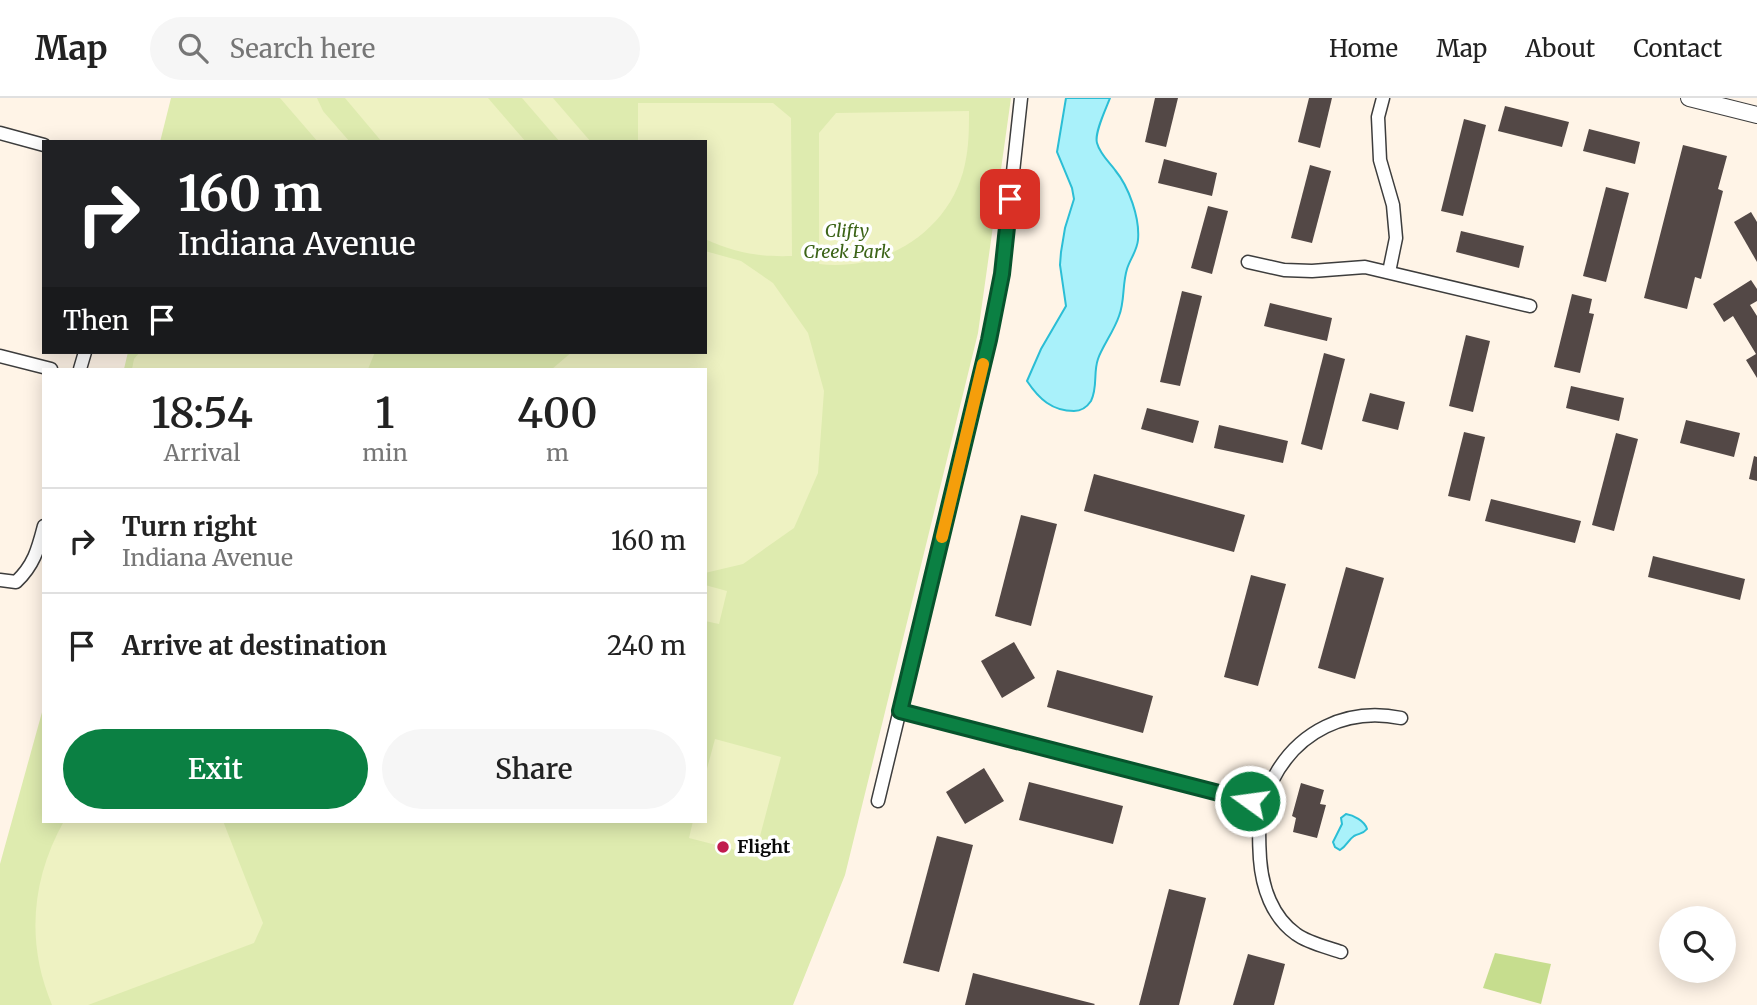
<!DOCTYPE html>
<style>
:root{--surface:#fff;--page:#f6f6f6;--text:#222;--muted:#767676;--line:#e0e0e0;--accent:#0b8043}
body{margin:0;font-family:Merriweather,serif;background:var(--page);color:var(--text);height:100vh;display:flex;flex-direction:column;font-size:26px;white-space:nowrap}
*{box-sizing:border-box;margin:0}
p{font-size:23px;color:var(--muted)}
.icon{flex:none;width:38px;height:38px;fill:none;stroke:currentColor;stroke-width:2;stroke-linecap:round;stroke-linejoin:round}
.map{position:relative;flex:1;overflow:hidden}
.drawer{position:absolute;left:42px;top:270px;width:665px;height:455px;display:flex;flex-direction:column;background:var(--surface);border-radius:0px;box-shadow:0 4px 18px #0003}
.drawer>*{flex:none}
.guide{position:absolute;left:42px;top:42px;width:665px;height:214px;border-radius:0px;box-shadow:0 4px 18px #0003;background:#202124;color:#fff;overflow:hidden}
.tools{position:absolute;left:1659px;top:808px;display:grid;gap:14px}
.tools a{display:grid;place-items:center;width:77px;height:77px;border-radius:50%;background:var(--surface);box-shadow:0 4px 18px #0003;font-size:35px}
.pin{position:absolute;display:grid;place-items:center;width:60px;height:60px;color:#fff;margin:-30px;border-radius:14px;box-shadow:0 4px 10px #0006}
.me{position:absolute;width:77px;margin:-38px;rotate:284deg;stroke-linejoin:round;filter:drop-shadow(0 0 5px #0008)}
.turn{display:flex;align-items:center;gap:24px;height:147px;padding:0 21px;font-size:32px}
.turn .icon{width:91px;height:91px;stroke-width:2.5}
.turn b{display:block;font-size:49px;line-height:60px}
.then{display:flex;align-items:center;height:66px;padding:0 21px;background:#0003;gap:14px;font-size:26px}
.eta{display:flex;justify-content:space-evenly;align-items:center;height:119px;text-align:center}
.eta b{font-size:42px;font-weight:600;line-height:49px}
.button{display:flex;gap:14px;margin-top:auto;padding:14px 21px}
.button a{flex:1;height:80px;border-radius:42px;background:var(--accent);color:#fff;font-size:28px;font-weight:600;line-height:80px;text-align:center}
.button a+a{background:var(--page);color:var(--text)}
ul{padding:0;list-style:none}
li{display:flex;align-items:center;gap:21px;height:105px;padding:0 21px;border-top:2px solid var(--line)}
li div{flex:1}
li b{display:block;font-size:26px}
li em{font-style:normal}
header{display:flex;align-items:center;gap:42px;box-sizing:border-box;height:98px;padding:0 35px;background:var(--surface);border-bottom:2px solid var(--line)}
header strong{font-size:33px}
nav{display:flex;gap:38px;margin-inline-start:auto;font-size:24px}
.search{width:490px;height:63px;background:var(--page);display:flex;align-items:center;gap:18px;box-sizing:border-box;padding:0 24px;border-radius:38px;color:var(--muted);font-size:26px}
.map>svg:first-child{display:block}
.green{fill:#deebaf}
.forest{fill:#c6dd8e}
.pitch{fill:#eef2c2}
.water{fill:#a9f1fa;stroke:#2bbed5;stroke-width:2}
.building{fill:#534846}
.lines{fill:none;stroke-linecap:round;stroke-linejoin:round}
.minor-casing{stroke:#3d3d3d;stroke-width:15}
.tertiary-casing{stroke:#3d3d3d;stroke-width:18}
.minor{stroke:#fff;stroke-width:12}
.tertiary{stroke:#fff;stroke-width:16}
.route-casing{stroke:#07532c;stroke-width:18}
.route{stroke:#0b8043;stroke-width:12}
.slow{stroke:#f59e0b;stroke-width:12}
.poi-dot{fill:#c11b4e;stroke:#fff;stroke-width:2.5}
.labels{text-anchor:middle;stroke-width:7;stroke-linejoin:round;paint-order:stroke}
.park-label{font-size:18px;font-style:italic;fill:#3c6418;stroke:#fff}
.poi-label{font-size:18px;font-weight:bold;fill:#0a0a0a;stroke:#fff;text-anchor:start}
</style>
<header>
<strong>Map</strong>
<div class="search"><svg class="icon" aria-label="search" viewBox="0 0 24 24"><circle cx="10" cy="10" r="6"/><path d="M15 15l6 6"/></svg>Search here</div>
<nav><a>Home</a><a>Map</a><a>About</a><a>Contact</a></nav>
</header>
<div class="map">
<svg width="1757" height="907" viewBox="0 0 1757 907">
<rect width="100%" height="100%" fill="#fff4e7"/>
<!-- green -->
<path class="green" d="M171,0H1011L978,235L845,777L793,907H0V766L44,607V723H705V271H124L128,254H705V44H160Z"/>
<!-- forest -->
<path class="forest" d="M1495,855L1551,866L1541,906L1483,890Z"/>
<!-- pitch -->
<g class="pitch">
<path d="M280,0H317L323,13L350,44H318Z"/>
<path d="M345,0H488L526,44H382Z"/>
<path d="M522,0H553L591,44H560Z"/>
<path d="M638,5H773L791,20L792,158C758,159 736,155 705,141V44H638Z"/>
<path d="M969,13C969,31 969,48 965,66C951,133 884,174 819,166V35L836,15Z"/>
<path d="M705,153L741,163L773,185L808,235L824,293L818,375L794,430L743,466L705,475V271H552L572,254H705Z"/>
<path d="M140,254H375L368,271H132L134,261Z"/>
<path d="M705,487L727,493L719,526L705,523Z"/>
<path d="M715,641L781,659L755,757L689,740L693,723H705V678Z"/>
<path d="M64,723H223L263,825L254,845L88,907H52C26,845 31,782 64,723Z"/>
</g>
<!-- water -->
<g class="water">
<path d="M1066,0H1110C1106,11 1094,35 1097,45C1100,56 1109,64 1115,72C1129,89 1140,120 1138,142C1137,153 1130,161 1127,171C1122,187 1125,203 1119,218C1114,233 1102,249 1098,261C1093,275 1098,289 1091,303C1087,309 1081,313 1074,313C1052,313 1039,301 1027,283L1041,251L1066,208L1060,167L1061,154L1065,130L1074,101L1072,90L1057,54Z"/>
<path d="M1346,716C1353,717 1365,723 1367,731C1363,736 1360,735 1354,738C1348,742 1347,748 1340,752L1335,749L1333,744L1342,726L1341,720Z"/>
</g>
<!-- building -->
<g class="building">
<path d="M1155,0H1178L1166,49L1145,44Z"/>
<path d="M1309,0H1332L1320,50L1298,44Z"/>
<path d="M1505,8L1569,24L1562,49L1498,33Z"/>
<path d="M1464,21L1486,27L1463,118L1441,113Z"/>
<path d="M1589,31L1640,44L1635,66L1583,53Z"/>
<path d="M1683,47L1727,58L1718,91L1723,93L1701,181L1695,179L1687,211L1644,200Z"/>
<path d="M1164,61L1217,75L1212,98L1158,85Z"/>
<path d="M1310,67L1331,73L1312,145L1291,140Z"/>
<path d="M1606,89L1629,95L1606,184L1583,178Z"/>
<path d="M1208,108L1228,113L1212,176L1191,170Z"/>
<path d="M1751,114L1757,124V164L1734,124Z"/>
<path d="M1461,133L1524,148L1519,170L1456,154Z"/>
<path d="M1751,182L1757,191V203L1750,207L1757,218V280L1746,262L1756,256L1733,218L1724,224L1713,206Z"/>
<path d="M1182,193L1202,198L1180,288L1160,284Z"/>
<path d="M1572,196L1592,201L1589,215L1594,216L1580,275L1554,269Z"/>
<path d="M1270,205L1332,220L1327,243L1264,228Z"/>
<path d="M1466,237L1490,243L1473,314L1449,308Z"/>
<path d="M1324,255L1345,261L1322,352L1301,346Z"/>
<path d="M1571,288L1624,300L1619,323L1566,310Z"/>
<path d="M1370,295L1405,304L1398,332L1362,323Z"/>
<path d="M1147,310L1199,323L1193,345L1141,331Z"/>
<path d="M1686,322L1740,335L1734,359L1680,345Z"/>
<path d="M1219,327L1288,343L1283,365L1214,350Z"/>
<path d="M1464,334L1485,339L1470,403L1448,398Z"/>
<path d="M1616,335L1638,341L1614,433L1592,427Z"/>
<path d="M1754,358L1757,359V383L1749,381Z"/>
<path d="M1094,376L1245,417L1234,454L1084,413Z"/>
<path d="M1491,401L1581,423L1575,445L1485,423Z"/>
<path d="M1021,417L1057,426L1031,528L995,518Z"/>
<path d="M1653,458L1745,481L1740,502L1648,479Z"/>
<path d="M1346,469L1384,480L1355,581L1318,570Z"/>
<path d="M1251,477L1286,486L1258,588L1224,579Z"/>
<path d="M1014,544L1035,580L1002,600L981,563Z"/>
<path d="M1057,572L1153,598L1143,635L1047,609Z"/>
<path d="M984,670L1004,703L965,726L946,694Z"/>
<path d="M1029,684L1123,708L1113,746L1019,722Z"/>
<path d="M1301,685L1324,692L1320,706L1326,707L1317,740L1293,734L1296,720L1292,718Z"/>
<path d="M937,738L973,747L939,874L903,865Z"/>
<path d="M1169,791L1206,800L1179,907H1139Z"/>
<path d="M1248,856L1285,866L1274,907H1233Z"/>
<path d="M973,875L1095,906L1094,907H965Z"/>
</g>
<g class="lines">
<defs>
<g id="minor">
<path d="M1383,0L1378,19L1380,62L1393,107L1396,140L1389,174"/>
<path d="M0,35L44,47"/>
<path d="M1248,164L1284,172L1312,173L1365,169L1530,208"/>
<path d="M0,258L51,271"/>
<path d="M80,271L85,254"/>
<path d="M0,482L16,484C34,467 38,451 44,428"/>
<path d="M899,613L1261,706"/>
<path d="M878,703L989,242L1002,176L1021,0"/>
<path d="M1341,854C1327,849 1308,845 1296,836C1272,819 1262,789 1260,761C1259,745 1258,724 1261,708C1263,699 1269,691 1272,683C1297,633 1347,609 1401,620"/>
</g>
<path id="tertiary" d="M1689,0L1757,17"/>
</defs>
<!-- minor casing -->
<use href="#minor" class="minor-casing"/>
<!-- tertiary casing -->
<use href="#tertiary" class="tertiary-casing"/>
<!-- minor -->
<use href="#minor" class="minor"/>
<!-- tertiary -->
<use href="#tertiary" class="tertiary"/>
</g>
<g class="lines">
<defs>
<path id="route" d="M1010,101L1002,176L989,242L900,613L1250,703"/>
</defs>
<!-- route casing -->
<use href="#route" class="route-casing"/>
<!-- route -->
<use href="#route" class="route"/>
<!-- slow -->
<path class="slow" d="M942,439L983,266"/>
</g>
<!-- markers -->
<circle class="poi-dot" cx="723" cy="749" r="7"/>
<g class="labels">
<!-- park labels -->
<g class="park-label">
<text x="847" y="139">Clifty<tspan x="847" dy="21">Creek Park</tspan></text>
</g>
<!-- poi labels -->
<g class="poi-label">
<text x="737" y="755">Flight</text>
</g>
</g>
</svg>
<div class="tools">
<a><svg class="icon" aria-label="search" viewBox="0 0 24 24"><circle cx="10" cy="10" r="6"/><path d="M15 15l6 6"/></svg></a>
</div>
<div class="pin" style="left:1010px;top:101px;background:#d93025"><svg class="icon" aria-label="arrive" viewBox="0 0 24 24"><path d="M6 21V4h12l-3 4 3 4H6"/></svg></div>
<svg class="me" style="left:1250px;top:703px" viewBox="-20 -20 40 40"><circle r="17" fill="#0b8043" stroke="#fff" stroke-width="3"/><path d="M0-11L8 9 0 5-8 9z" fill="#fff"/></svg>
<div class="guide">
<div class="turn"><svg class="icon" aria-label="right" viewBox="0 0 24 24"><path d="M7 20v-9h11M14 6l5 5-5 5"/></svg><div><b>160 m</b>Indiana Avenue</div></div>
<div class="then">Then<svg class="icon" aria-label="arrive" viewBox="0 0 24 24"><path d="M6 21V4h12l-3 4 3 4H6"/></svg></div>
</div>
<section class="drawer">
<div class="eta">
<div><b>18:54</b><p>Arrival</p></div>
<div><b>1</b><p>min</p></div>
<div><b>400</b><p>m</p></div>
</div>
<ul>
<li><svg class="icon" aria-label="right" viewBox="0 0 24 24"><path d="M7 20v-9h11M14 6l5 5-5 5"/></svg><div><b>Turn right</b><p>Indiana Avenue</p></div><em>160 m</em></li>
<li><svg class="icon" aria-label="arrive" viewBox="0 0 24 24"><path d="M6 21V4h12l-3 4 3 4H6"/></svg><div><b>Arrive at destination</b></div><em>240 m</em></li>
</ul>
<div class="button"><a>Exit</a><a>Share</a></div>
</section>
</div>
